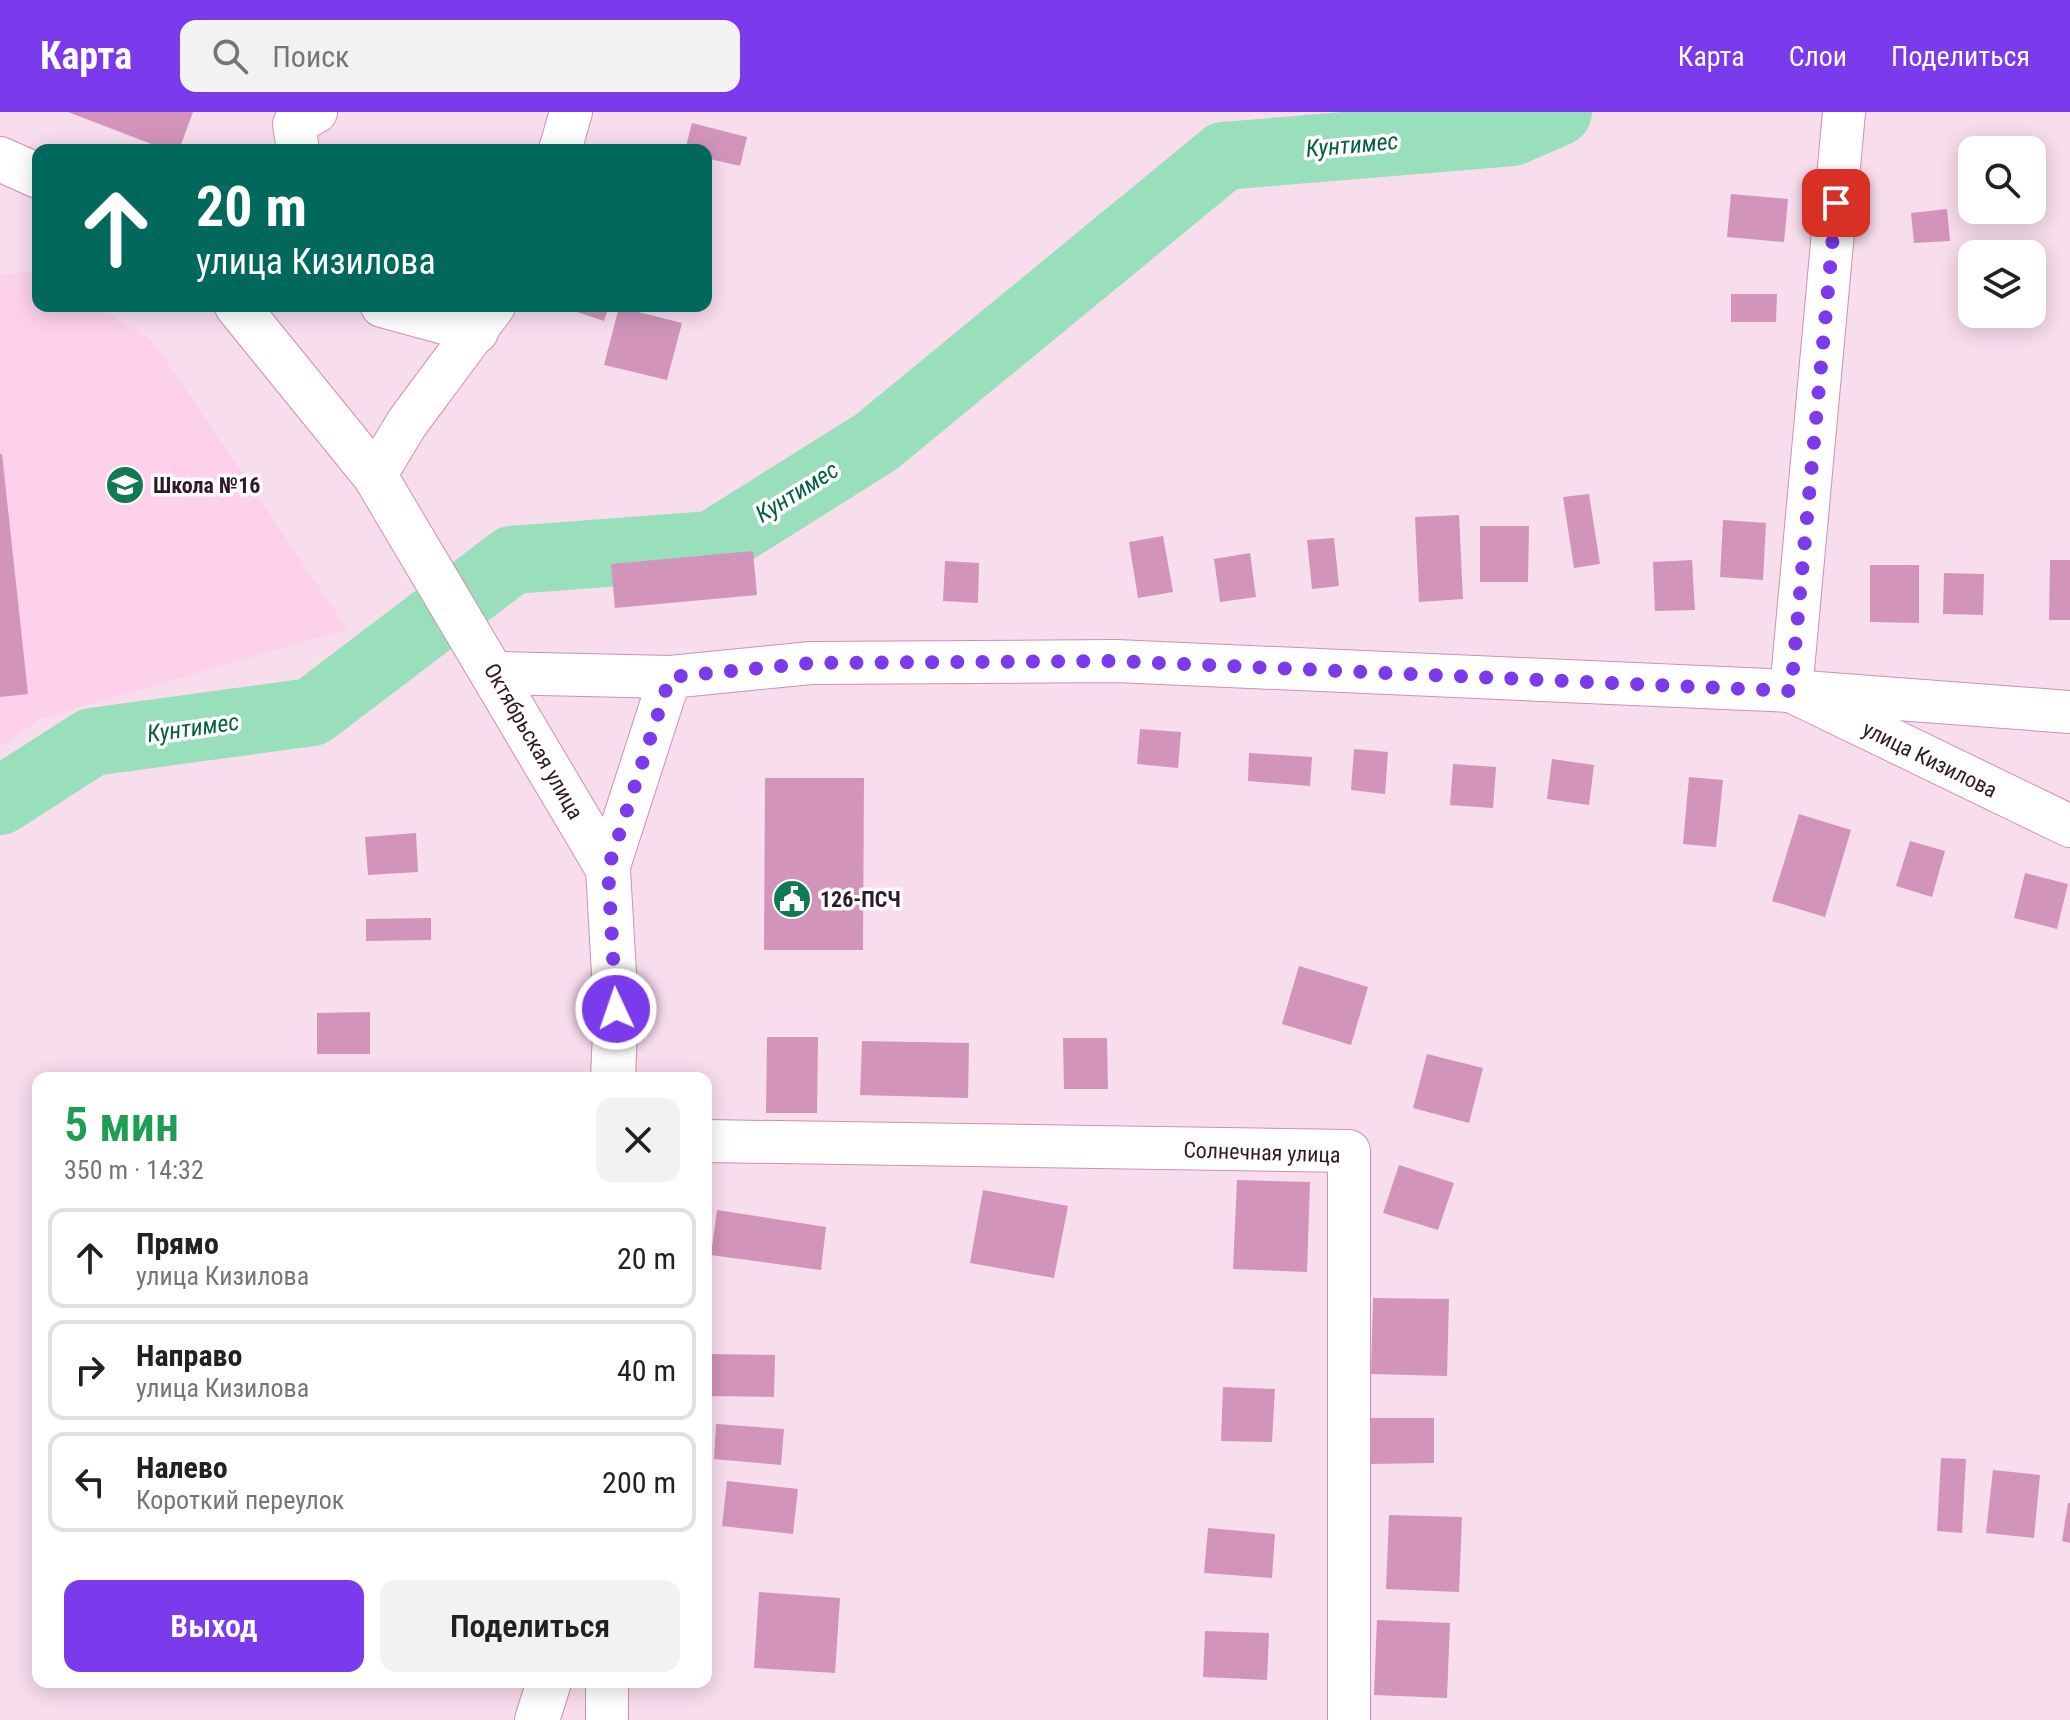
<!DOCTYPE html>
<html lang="ru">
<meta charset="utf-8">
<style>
:root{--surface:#fff;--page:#f2f2f2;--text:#202124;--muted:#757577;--line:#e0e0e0;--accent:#7c3aed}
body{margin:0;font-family:"Roboto Condensed",sans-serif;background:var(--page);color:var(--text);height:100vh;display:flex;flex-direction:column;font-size:30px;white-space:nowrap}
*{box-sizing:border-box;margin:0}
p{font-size:26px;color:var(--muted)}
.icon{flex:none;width:44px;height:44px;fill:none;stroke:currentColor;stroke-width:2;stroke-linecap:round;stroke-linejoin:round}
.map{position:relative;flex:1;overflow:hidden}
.panel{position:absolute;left:32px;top:960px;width:680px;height:616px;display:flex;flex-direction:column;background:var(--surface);border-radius:16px;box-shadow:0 4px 20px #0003}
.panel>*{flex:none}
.guide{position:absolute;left:32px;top:32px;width:680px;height:168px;border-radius:16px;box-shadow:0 4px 20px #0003;background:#00695c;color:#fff;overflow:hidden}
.fabs{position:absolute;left:1958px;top:24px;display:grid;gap:16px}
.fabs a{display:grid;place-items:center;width:88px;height:88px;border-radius:16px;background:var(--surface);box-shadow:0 4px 20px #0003;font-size:40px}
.pin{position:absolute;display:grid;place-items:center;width:68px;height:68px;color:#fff;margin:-34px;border-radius:16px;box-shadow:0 4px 12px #0006}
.me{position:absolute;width:88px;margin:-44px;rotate:357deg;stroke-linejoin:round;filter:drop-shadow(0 0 6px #0008)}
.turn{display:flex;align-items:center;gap:28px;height:168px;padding:0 32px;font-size:36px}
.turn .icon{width:104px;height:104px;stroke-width:2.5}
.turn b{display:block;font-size:56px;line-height:68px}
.round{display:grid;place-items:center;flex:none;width:84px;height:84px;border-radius:16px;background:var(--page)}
.head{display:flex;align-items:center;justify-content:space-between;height:136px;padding:0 32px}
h1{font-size:48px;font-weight:600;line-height:60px;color:#1e9e55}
.button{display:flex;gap:16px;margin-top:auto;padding:16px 32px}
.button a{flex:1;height:92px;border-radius:16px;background:var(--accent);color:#fff;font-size:32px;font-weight:600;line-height:92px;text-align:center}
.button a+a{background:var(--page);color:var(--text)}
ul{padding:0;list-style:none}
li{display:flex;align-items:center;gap:24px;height:100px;margin:0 16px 12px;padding:0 16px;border:4px solid var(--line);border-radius:16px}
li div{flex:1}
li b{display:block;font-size:30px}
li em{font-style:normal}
header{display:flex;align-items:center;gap:48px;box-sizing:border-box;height:112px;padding:0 40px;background:var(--accent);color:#fff}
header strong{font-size:38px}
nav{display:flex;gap:44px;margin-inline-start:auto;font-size:28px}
.search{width:560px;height:72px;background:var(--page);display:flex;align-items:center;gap:20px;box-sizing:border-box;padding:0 28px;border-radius:16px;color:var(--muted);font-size:30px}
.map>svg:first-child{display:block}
.built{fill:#fdd0eb}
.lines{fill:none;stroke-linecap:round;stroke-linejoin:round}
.river{stroke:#99dfbb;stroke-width:68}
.building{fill:#d394bb}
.minor-casing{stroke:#cf8fb7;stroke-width:44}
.major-casing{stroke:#cf8fb7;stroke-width:46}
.minor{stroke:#fff;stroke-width:42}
.major{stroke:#fff;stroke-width:44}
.route{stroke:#7c3aed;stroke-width:14;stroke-dasharray:0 25.2}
.labels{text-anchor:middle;stroke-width:7;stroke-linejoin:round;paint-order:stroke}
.poi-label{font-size:22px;font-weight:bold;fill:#301828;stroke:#fff;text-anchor:start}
.street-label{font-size:22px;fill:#301828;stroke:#fff}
.water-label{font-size:24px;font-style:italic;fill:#056040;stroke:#fff}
</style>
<header>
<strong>Карта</strong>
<div class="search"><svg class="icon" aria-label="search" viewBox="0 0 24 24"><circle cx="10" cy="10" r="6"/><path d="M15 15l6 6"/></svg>Поиск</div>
<nav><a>Карта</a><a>Слои</a><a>Поделиться</a></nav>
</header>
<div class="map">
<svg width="2070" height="1608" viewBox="0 0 2070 1608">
<rect width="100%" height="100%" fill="#f8dded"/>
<!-- built -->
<path class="built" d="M37,159L38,194H95L153,229L347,517L40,607L0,635V163Z"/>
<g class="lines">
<!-- river -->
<path class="river" d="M0,689L92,630L312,600L512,448L712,433L876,330L1224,44L1512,20L1558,0"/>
</g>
<!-- building -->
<g class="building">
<path d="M68,0H193L179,38H167Z"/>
<path d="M692,11L747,25L740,54L706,46V38H685Z"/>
<path d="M1731,82L1788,87L1784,130L1727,125Z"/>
<path d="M1947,97L1950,129L1914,131L1911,101Z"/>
<path d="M1731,182H1777L1776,210H1731Z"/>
<path d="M559,194H609L604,209Z"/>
<path d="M619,195L682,211L667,268L604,253Z"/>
<path d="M0,342H2L28,582L0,585Z"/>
<path d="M1589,382L1600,452L1574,456L1563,385Z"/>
<path d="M1459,403L1463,487L1419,490L1415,405Z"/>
<path d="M1723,408L1766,411L1763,468L1720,465Z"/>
<path d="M1480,414H1529L1528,470H1480Z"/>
<path d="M1163,424L1173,480L1138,486L1129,430Z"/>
<path d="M1334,426L1339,474L1312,477L1307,428Z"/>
<path d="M753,439L757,483L615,496L611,452Z"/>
<path d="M1250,441L1256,485L1220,490L1214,447Z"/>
<path d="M1692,448L1695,498L1655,499L1653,450Z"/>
<path d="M2050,448H2070V508H2049Z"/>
<path d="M945,449L979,451L978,491L943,489Z"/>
<path d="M1870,453H1919V511L1870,510Z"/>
<path d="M1944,461L1984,462L1983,503L1943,502Z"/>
<path d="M1140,617L1181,620L1178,656L1137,652Z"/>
<path d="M1354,637L1388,640L1385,682L1351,678Z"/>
<path d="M1249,641L1312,645L1310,674L1248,669Z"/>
<path d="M1552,647L1594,653L1589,693L1547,687Z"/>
<path d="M1453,652L1496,655L1493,696L1450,693Z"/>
<path d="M1689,665L1723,668L1716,735L1683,732Z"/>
<path d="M765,666H864L863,838H764Z"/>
<path d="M1799,702L1851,718L1825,805L1772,789Z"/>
<path d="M416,721L418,760L368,763L365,725Z"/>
<path d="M1910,729L1945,739L1932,785L1896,774Z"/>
<path d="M2025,761L2068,772L2057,817L2014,806Z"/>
<path d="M431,806V828L366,829V807Z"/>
<path d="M1299,854L1368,875L1351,933L1282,912Z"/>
<path d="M370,900V942H317V901Z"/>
<path d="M767,925H818L817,1001H766Z"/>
<path d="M1063,926H1107L1108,977H1064Z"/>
<path d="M862,929L969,931L968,986L860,983Z"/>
<path d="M1427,942L1483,956L1469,1011L1413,996Z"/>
<path d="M1399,1053L1454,1071L1438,1118L1383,1101Z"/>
<path d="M1237,1068L1310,1070L1307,1160L1233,1157Z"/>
<path d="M983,1078L1068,1094L1054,1166L970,1151Z"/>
<path d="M717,1098L826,1115L821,1158L711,1143Z"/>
<path d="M1373,1186L1449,1187L1447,1264L1371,1262Z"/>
<path d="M706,1242L775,1243L774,1285L706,1284Z"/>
<path d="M1223,1275L1275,1277L1272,1330L1221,1329Z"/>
<path d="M1370,1306H1434V1351L1370,1352Z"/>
<path d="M716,1312L784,1317L781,1353L714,1347Z"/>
<path d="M1941,1346L1966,1347L1962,1421L1937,1419Z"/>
<path d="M1993,1358L2040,1363L2034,1426L1986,1421Z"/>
<path d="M727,1369L798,1377L793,1422L722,1414Z"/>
<path d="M2068,1391H2070V1431L2062,1429Z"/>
<path d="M1389,1403L1462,1405L1459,1480L1386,1477Z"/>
<path d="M1208,1416L1275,1422L1272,1466L1204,1461Z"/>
<path d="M759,1480L840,1486L835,1561L754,1556Z"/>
<path d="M1377,1508L1450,1511L1447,1586L1374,1583Z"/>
<path d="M1205,1519L1269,1521L1267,1568L1203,1565Z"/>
</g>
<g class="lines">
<defs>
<g id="minor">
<path d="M1844,0L1791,579L2070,714"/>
<path d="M298,38L294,12L316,0"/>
<path d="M560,38L571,0"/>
<path d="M382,194L477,220"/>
<path d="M375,364L407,311L494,194"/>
<path d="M494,561L670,565"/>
<path d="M608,757L670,565L811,551L1116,549L1791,579L2070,600"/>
<path d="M706,1029L1349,1039V1608"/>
<path d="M607,1570V1608"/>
</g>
<g id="major">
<path d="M0,47L38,64"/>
<path d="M237,194L375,364L608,757L616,897L613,966"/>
<path d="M537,1608L549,1570"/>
</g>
</defs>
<!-- minor casing -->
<use href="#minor" class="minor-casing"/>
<!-- major casing -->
<use href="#major" class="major-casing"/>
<!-- minor -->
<use href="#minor" class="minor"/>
<!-- major -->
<use href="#major" class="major"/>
</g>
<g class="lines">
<!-- route -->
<path class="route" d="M616,897L608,757L670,565L811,551L1116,549L1791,579L1836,91"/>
</g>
<!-- icons -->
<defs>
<symbol id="school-disc" viewBox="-11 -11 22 22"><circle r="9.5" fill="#117a53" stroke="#fff"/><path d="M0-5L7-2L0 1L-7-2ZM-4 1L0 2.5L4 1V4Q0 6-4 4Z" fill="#fff"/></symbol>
<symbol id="civic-disc" viewBox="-11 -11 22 22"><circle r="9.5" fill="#117a53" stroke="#fff"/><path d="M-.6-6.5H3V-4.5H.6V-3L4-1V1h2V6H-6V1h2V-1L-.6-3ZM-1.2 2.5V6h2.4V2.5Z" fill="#fff"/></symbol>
</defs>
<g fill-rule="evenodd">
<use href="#school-disc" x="103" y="351" width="44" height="44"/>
<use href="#civic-disc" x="770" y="765" width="44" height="44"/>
</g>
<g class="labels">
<!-- poi labels -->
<g class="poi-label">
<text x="153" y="381">Школа №16</text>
<text x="820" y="795">126-ПСЧ</text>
</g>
<!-- street labels -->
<g class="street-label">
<text transform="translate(534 629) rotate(60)" y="8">Октябрьская улица</text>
<text transform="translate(1930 647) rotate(26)" y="8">улица Кизилова</text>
<text transform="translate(1262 1040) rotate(2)" y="8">Солнечная улица</text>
</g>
<!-- water labels -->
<g class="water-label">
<text transform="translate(1352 33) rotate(-5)" y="8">Кунтимес</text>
<text transform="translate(797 380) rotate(-32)" y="8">Кунтимес</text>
<text transform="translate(193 616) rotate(-8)" y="8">Кунтимес</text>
</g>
</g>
</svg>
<div class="fabs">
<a><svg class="icon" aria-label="search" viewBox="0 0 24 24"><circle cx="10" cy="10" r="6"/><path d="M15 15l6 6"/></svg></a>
<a><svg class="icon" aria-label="layers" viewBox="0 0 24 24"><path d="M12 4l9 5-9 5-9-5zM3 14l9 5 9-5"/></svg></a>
</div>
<div class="pin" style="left:1836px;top:91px;background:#d93025"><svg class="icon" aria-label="arrive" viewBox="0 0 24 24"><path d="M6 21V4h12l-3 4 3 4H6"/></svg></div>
<svg class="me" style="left:616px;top:897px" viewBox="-20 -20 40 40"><circle r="17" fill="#7c3aed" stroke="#fff" stroke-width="3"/><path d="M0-11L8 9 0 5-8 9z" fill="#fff"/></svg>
<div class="guide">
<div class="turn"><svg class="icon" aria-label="ahead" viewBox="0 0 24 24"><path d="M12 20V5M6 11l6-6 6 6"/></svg><div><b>20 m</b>улица Кизилова</div></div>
</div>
<section class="panel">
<div class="head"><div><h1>5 мин</h1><p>350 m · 14:32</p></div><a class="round"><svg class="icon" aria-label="close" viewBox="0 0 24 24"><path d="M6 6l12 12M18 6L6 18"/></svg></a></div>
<ul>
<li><svg class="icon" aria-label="ahead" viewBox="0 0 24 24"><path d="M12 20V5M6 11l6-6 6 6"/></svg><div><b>Прямо</b><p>улица Кизилова</p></div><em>20 m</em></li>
<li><svg class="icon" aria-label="right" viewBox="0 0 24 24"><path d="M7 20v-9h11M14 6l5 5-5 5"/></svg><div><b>Направо</b><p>улица Кизилова</p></div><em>40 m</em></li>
<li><svg class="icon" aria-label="left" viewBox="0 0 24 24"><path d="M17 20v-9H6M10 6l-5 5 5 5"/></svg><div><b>Налево</b><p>Короткий переулок</p></div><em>200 m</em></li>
</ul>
<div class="button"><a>Выход</a><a>Поделиться</a></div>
</section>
</div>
